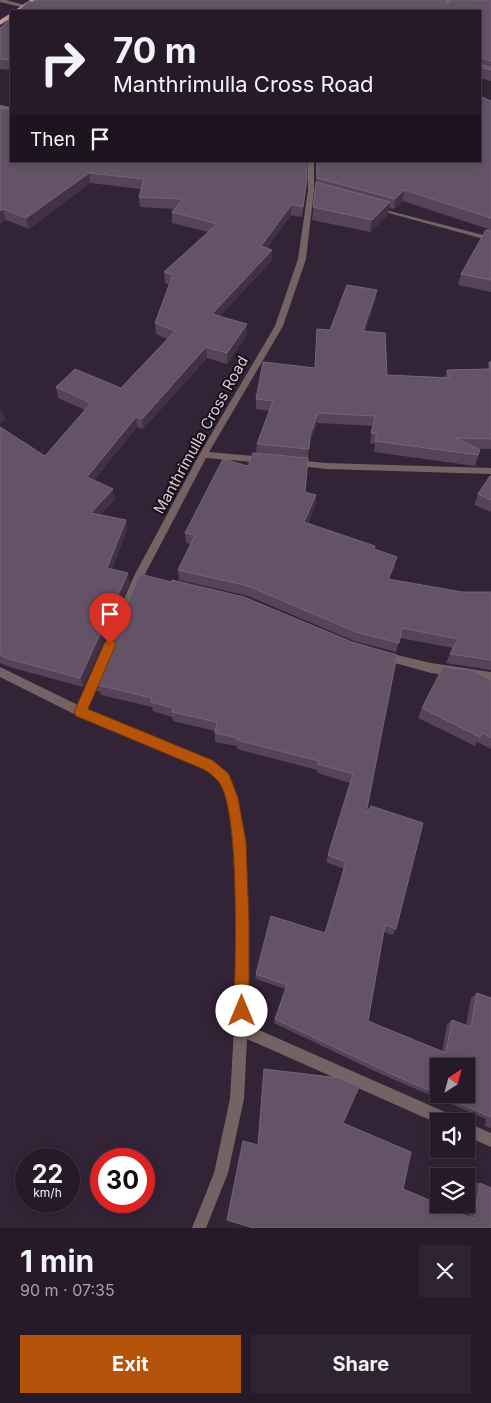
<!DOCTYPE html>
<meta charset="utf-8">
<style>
:root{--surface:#261a28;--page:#2e2330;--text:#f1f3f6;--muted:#a4a1a8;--line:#423845;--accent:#b45309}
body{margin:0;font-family:Inter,sans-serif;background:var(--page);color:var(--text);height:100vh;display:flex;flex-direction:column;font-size:19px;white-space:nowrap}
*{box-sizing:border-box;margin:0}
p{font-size:16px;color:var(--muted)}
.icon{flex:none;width:28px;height:28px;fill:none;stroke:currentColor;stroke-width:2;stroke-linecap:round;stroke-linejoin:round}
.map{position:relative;height:1228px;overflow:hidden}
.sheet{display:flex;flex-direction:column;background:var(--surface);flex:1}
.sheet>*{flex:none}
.banner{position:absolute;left:10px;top:10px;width:471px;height:152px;border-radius:0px;box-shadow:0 2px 8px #0003,0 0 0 1px var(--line);background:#261a28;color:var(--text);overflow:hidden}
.needle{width:32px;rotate:36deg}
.fabs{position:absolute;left:430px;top:1058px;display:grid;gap:10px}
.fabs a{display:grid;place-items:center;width:45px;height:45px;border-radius:0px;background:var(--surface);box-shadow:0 2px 8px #0003,0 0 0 1px var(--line);font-size:25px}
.speed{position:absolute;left:15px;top:1148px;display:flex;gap:10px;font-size:25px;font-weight:700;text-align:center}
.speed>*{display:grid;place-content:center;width:65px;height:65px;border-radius:50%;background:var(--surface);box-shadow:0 2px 8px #0003,0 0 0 1px var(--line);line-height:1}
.speed small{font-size:12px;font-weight:400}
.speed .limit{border:8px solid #d22;background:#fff;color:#111}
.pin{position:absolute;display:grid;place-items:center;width:42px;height:42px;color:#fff;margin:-51px -21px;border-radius:50% 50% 50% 0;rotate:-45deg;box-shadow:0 0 5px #0007}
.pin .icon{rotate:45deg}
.me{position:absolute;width:55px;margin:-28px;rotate:0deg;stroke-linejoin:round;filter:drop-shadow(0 0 4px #0008)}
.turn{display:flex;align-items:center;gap:18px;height:105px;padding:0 20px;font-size:22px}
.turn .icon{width:65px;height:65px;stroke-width:2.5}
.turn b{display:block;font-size:35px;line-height:42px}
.then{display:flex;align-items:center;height:48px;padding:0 20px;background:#0003;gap:10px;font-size:19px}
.round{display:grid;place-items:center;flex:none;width:52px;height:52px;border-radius:0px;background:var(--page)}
.summary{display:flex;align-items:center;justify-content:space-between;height:85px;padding:0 20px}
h1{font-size:30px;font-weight:700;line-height:38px}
.primary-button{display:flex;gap:10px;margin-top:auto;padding:10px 20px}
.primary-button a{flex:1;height:58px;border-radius:0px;background:var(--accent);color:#fff;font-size:20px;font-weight:700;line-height:58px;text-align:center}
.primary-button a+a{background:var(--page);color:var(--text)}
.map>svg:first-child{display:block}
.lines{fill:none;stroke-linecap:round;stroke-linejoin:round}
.lane{fill:#746362;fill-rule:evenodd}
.street{fill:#746362;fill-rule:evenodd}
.primary{fill:#be9c9a;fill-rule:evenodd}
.wall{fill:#564259}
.shaded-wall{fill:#423045}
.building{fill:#645267;stroke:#766579;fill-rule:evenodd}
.route{fill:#b45309;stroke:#753606}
.labels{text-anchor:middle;stroke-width:4;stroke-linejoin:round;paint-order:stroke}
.street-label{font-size:15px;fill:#d9ceda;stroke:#170f18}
</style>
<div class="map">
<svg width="491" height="1228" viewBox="0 0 491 1228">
<rect width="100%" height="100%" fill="#332336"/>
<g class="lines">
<!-- lane -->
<path class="lane" d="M374,207L491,237V241L374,209Z"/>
<!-- street -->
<g class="street">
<path d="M0,0H6L28,6L25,8L0,2Z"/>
<path d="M444,0H450L447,11H442Z"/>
<path d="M0,105L11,107V111L0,109Z"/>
<path d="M308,161H314V190L306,259L283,326L209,452L264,457L268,460L264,463L206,458L144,576L115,643L111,644L107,643L106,640L134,576L199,455L275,326L298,259L308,190Z"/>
<path d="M296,460L326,463L491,468V474L326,469L293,465L292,463Z"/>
<path d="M384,652L431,663L491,672V682L431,673L384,660L380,659L379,656L380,653Z"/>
<path d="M99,664L103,666L104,669L86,710L212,761L228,773L230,777L238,798L246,842L248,922V1025L454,1116L456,1121H439V1124L247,1039L244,1099L228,1173L206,1228H192L214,1173L230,1099L234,1029L236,922L234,842L226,798L220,780L204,769L76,715L0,677V667L78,705L95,666Z"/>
<path d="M466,1122L491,1133V1147L466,1136Z"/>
</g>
<!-- primary -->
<g class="primary">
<path d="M30,0H37L21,11H14Z"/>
<path d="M11,13V18L0,25V20Z"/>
</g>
</g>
<!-- wall -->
<g class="wall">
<path d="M491,0V81L480,78V11L32,2H442L449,3Z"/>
<path d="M11,18V70L0,69V28Z"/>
<path d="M491,101V292L458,285L461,274L488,229L403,201L394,209L389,208L388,215L370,232L312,220L316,185V161H480Z"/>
<path d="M0,108L307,179L306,190L302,217L291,215L267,248L272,260L220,316L247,334L227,364L207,358L143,429L137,427L94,480L115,499L100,515L126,520L127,530L112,569L130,582L83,687L13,668L0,663V427L45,456L85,410L58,398L56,387L121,388L167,339L156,334L155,323L169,284L165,283L164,272L208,232L172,223V212L174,209L140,207L139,197L141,189L90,183L29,229L6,220L0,224Z"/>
<path d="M377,290L375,301L365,332L387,375L445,377L447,370L487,369L489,362H491V449H479L480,450L475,466L374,452L375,444L370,443L373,426L317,423L309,446L305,492L316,495L315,506L308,523L374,549L395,567L389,580L462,592H491V670L446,663L453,648L400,638L396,652L354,641L248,596L179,580L178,570L191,544L186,543L185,533L248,466L256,453L257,444L269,411L256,409V399L315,368L317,329L330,330Z"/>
<path d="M491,476V512L474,505L478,494Z"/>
<path d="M352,642L366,814L396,929L393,935L383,932L368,1021L442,1052L447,1024L452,1020L466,1025L471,998L477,993L491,998V1128L485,1126L486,1119L383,1075L274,1023L275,1019L286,989L255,979L256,974L325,933L344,869L326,862L350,783L317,773V770L237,749V746L215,742V731L173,721L172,717L153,711L152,707L101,695L100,692L96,691L94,681Z"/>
<path d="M491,680V749L477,742L475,746L418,718L422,708Z"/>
<path d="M343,1123L403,1189L468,1217L474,1183H480L491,1228L257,1145Z"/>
</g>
<!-- shaded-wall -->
<g class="shaded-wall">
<path d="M89,173L90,183L29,229L26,218Z"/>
<path d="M307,179L306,190L302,217L303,207Z"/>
<path d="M404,190L403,201L394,209L395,199Z"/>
<path d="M390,202L388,215L370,232L372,220Z"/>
<path d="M292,204L291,215L261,257V246Z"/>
<path d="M3,209L6,220L0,224V211Z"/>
<path d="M272,250V260L213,324L212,314Z"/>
<path d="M377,290L375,301L361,342L363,331Z"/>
<path d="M247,324V334L227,364V353Z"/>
<path d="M206,347L207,358L143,429L142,419Z"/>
<path d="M1,409L5,419L0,424V410Z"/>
<path d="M318,413L317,423L309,446L310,436Z"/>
<path d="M136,417L137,427L89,487L87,477Z"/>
<path d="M113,489L115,499L93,523L91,513Z"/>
<path d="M316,495L315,506L303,532L304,522Z"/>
<path d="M126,520L127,530L109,577L107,568Z"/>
<path d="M397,557L395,567L385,589L388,579Z"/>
<path d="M128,573L130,582L83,687L80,678Z"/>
</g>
<!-- building -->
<g class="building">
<path d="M35,0H443L442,2L449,3L450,0H491V61L481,58V65L491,67V70L480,67V11H18L29,1L32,2Z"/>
<path d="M11,18V60L0,59V28Z"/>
<path d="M480,96L491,101V218L404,190L395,199L317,178V161H480Z"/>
<path d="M0,108L11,110V161H307V179L303,207L292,204L261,246L272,250L212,314L247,324L227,353L206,347L142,419L136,417L87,477L113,489L91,513L126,520L107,568L128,573L80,678L9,659L0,655V427L45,456L91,403L56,387L75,369L121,388L175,331L155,323L173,275L164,272L217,224L172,212L183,199L139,197L144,179L89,173L26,218L3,209L0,211Z"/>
<path d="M316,182L390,202L372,220L313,207Z"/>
<path d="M486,230L491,231V280L461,274Z"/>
<path d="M347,285L377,290L363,331L385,333L387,375L449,378L447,370L491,369L489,362H491V439L456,438L480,450L478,455L375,441L377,434L371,433L375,416L318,413L310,436L309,449L257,444L273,401L256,399L263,362L315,368L317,329L330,330Z"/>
<path d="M253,453L308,458L305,492L316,495L304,522L375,546L374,549L397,557L388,579L462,592H491V660L450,654L458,639L402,628L399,643L356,632L248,586L178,570L195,535L185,533L223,459L248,466Z"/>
<path d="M490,476H491V500L478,494Z"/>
<path d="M140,574L171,582L172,580L244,597L352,642L397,655L366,814L371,806L423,823L396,929L385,925L368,1021L446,1053L452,1020L471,1027L477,993L491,998V1117L387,1072L275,1019L287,985L256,974L271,916L325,933L346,862L328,855L353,774L318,764L319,761L237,740L238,738L215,733L217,722L172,712L173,708L151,702L152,698L98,685L99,682L94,681ZM439,1066H466V1094H439Z"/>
<path d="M443,667L471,670L491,680V738L482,733L480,737L422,708Z"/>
<path d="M264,1069L339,1078L359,1087L343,1123L411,1152L403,1189L474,1219L480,1183L491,1188V1228H253L227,1220L243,1141L258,1145Z"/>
</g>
<!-- route -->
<path class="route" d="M110,639L114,641L116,644L88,709L212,760L228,773L230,777L238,798L246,842L249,922V1011L247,1016L242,1019L236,1016L234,1011C235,970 241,807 218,781C214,776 208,772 203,769L76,716L74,712L104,644L106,641Z"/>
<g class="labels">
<!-- street labels -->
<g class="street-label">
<text transform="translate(201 435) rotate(-61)" y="5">Manthrimulla Cross Road</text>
</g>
</g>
</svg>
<div class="fabs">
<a><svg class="needle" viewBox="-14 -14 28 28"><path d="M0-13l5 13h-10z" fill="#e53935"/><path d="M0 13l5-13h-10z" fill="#a4a1a8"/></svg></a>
<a><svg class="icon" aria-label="sound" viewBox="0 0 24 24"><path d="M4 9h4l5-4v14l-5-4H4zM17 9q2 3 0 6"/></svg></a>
<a><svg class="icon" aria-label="layers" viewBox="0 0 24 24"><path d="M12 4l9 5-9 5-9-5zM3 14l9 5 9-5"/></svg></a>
</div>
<div class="speed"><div>22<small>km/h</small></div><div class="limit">30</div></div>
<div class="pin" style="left:110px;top:644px;background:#d93025"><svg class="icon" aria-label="arrive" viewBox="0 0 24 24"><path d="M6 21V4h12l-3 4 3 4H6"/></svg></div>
<svg class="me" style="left:242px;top:1011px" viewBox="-20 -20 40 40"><circle r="19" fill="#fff"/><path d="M0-13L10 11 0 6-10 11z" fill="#b45309"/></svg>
<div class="banner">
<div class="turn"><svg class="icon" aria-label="right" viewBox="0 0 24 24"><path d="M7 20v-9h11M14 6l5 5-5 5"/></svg><div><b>70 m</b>Manthrimulla Cross Road</div></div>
<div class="then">Then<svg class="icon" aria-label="arrive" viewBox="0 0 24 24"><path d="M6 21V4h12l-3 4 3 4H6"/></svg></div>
</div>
</div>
<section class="sheet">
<div class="summary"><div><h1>1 min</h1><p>90 m · 07:35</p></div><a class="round"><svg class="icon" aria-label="close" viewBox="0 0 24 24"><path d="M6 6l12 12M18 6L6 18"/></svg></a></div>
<div class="primary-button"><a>Exit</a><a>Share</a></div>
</section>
